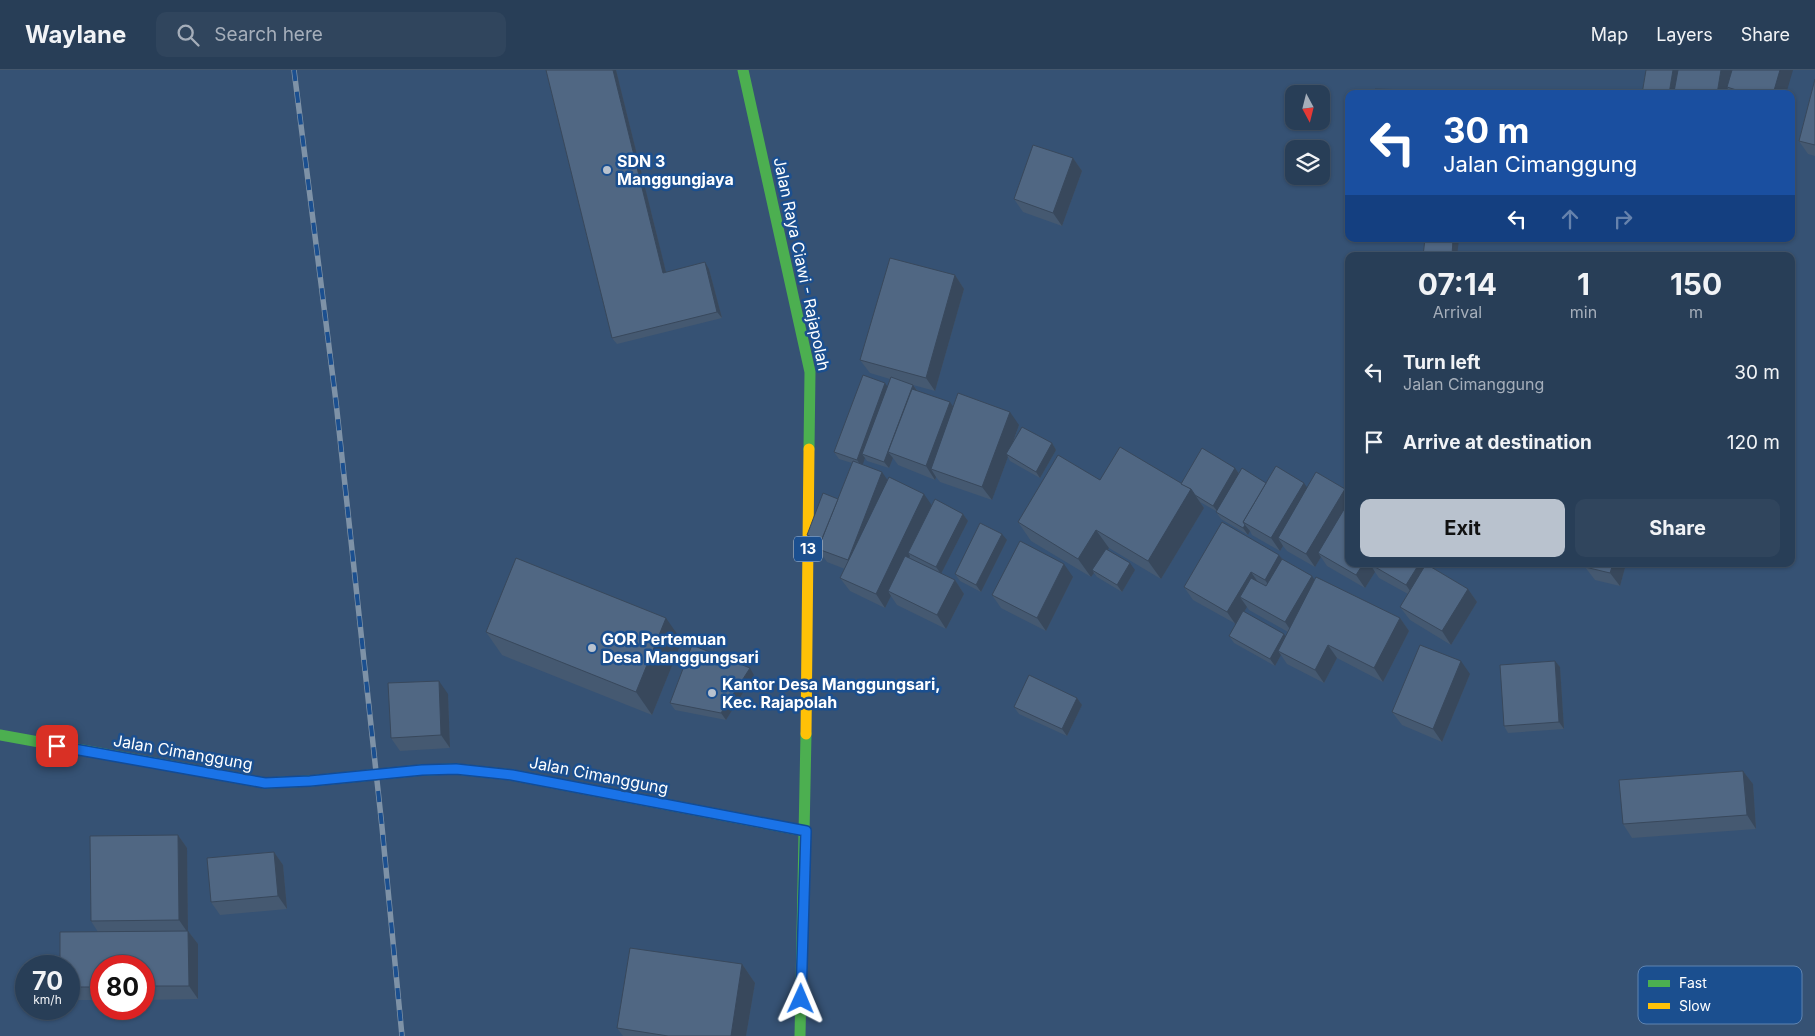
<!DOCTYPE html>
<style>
:root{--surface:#283e57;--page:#30455d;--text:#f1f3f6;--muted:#a5aeba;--line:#44576d;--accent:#b9c2ce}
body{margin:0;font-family:Inter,sans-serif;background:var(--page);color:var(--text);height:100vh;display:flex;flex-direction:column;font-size:19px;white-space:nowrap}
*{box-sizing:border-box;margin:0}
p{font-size:16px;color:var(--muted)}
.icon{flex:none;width:28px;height:28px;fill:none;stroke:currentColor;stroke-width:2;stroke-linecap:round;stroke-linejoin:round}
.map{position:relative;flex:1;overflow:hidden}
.panel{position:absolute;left:1345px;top:182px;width:450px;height:315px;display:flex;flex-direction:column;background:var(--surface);border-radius:10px;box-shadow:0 1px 4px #0004,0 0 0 1px var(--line)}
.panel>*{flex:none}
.banner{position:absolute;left:1345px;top:20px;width:450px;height:152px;border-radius:10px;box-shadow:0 1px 4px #0004,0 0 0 1px var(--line);background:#1a4fa0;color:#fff;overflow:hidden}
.needle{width:32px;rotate:173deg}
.fabs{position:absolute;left:1285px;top:15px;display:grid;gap:10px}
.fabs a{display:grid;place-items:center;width:45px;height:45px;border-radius:10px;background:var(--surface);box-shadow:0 1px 4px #0004,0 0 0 1px var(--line);font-size:25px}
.speed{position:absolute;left:15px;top:885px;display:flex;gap:10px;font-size:25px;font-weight:700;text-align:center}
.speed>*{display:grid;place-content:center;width:65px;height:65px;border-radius:50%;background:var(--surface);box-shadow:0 1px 4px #0004,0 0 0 1px var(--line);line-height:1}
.speed small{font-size:12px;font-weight:400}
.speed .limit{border:8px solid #d22;background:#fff;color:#111}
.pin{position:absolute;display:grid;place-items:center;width:42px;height:42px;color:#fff;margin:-21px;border-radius:10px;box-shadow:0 2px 8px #0006}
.me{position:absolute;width:55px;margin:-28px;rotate:1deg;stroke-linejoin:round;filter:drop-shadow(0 0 4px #0008)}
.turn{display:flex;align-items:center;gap:18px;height:105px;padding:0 15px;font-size:22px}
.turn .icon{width:65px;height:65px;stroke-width:2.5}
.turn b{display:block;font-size:35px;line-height:42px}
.lanes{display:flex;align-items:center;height:48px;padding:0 15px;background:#0003;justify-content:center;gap:25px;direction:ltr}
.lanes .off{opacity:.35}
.eta{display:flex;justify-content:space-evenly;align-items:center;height:85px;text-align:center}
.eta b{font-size:30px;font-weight:700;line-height:35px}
.button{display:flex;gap:10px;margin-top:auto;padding:10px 15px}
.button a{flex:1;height:58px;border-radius:10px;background:var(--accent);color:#111;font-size:20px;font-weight:700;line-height:58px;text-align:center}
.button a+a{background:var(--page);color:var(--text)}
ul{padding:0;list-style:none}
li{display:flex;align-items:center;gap:15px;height:70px;padding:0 15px}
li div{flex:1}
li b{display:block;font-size:19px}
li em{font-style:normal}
header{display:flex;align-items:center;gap:30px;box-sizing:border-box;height:70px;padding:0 25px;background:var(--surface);border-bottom:1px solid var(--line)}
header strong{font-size:24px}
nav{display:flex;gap:28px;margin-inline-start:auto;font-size:18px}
.search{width:350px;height:45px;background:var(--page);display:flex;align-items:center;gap:12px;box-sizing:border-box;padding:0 18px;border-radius:10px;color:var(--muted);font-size:19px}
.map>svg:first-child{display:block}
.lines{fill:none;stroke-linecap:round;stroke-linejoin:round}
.fast{stroke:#4caf50;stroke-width:11}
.slow{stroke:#ffc107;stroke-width:11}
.rail-casing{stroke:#7e92a7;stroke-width:5.5}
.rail{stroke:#1b4f8f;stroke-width:4;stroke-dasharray:11;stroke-linecap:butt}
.fast-bridge{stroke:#4caf50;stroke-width:11}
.wall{fill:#455971;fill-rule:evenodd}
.shaded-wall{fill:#38485c}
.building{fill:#506783;stroke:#38485c}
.route-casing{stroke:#114b97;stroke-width:12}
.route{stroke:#1a73e8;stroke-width:9}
.poi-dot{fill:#b9c2ce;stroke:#1b4f8f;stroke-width:2}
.labels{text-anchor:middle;stroke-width:5;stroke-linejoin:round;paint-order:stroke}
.shield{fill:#1b4f8f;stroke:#bbcadd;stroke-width:1}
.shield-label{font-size:15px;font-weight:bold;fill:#fff}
.poi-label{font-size:16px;font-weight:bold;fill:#fff;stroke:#1b4f8f;text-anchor:start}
.street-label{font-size:16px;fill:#fff;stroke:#1b4f8f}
.key{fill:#1b4f8f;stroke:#5f84b1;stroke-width:1}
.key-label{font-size:14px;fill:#fff}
</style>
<header>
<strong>Waylane</strong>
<div class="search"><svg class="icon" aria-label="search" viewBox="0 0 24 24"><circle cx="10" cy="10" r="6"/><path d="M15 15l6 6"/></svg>Search here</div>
<nav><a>Map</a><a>Layers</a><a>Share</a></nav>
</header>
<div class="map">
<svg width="1815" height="966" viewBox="0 0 1815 966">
<rect width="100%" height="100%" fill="#365274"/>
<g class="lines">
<!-- fast -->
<g class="fast">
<path d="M743,0L810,302L809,379"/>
<path d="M0,665L265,713L310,711"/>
<path d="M422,700L456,699L512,705L805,761"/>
<path d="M800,966L806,664"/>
</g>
<!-- slow -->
<path class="slow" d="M806,664L809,379"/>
<defs>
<path id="rail" d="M294,0L336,332L382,757L402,966"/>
</defs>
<!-- rail casing -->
<use href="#rail" class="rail-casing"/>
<!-- rail -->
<use href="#rail" class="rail"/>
<!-- fast-bridge -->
<path class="fast-bridge" d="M310,711L422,700"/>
</g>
<!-- wall -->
<g class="wall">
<path d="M546,0H616L666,202L709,199L722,248L617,274L612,268Z"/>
<path d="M1646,0L1786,24H1731L1729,21V24H1642Z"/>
<path d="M1815,9V86L1808,84L1799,71Z"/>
<path d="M1073,88L1082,101L1062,156L1023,142L1014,129Z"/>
<path d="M955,205L964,219L935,321L913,315L917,320L953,337L1019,355L1014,370L1052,373L1056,380L1040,408L1010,391L1008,387L992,430L940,412L936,407L935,410L898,395L893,388L889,398L867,391L865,388L862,395L887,410L932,435L963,444L968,451L941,504L955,510L964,524L946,559L897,535L891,526L885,538L850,521L840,508L845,499L827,492L818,479L820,475L812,472L807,465L838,429L852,393L839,389L834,382L888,317L890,309L870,303L860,290Z"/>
<path d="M1235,398L1239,403L1266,413L1307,418L1345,419L1349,424V494H1436L1433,499L1468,519L1477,532L1451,575L1410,550L1400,537L1408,524L1379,508L1375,502L1365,518L1327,496L1321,487L1315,497L1287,481L1283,476L1280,481L1252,465L1250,461L1248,465L1221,449L1216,442V441L1200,432L1204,438L1161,509L1109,478L1108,480L1135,500L1122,522L1097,507L1094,503L1091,507L1031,471L1018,452L1100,410L1181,414Z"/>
<path d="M1007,470L981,522L960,511L955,504Z"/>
<path d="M1279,485L1282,489L1312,506L1314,510L1400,548L1409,561L1383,612L1337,588L1324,613L1287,594L1281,585L1275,596L1234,573L1229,566L1236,554L1193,530L1184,517ZM1247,537L1249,540L1288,562L1286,566L1244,542Z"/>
<path d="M1586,494H1626L1620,516L1595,510L1585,497Z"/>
<path d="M1073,507L1046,561L1001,538L992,525Z"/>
<path d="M486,562L682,571L652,645L502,585Z"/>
<path d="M1555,591L1560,597L1564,659L1508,663L1504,656Z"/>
<path d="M750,598L754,605L726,650L675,640L670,633Z"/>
<path d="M1470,604L1442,672L1402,655L1392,642Z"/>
<path d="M448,624L450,678L400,681L391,668Z"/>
<path d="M1077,628L1082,635L1067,666L1019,644L1014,637Z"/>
<path d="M1743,701L1753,714L1756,759L1632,768L1623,754Z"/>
<path d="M178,765L187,778L188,861L198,874V929L144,930V896H101V930H70L69,929V896L98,862L91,851Z"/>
<path d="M274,782L283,795L287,839L220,845L211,832Z"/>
<path d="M742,894L755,913L746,966H623L617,958Z"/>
</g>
<!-- shaded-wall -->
<g class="shaded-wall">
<path d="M613,0H616L668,210L663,203Z"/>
<path d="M1673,0H1684L1674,22L1675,24H1669Z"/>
<path d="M1721,0H1733L1727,17L1729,21V24H1717Z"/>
<path d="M1780,0H1793L1786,24H1773Z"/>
<path d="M1073,88L1082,101L1062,156L1053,143Z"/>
<path d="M1453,169H1459L1457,186H1452Z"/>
<path d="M705,192L709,199L722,248L717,242Z"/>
<path d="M955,205L964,219L935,321L926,308Z"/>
<path d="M885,313L890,320L862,384L865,388L862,397L857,390Z"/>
<path d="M913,315L918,322L888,382L893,388L889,398L884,392Z"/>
<path d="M950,332L959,345L931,399L936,407L935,410L926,396Z"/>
<path d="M1010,342L1019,355L1008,386L1006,384L1008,387L992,430L982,417Z"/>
<path d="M1052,373L1056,380L1040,408L1036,402Z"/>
<path d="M1235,398L1240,405L1218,442L1213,436Z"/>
<path d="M882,402L891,415L857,503L848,490Z"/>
<path d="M1304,413L1313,426L1278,468L1283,476L1280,481L1271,468Z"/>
<path d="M1191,419L1204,438L1161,509L1148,491Z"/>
<path d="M1345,419L1349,424V441L1318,483L1321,487L1315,497L1306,484Z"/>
<path d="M924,424L933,437L908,483L910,486L892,523L888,521L891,526L885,538L876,524Z"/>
<path d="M963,444L968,451L941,504L936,497Z"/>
<path d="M1245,455L1250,461L1248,465L1243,458Z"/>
<path d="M1096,460L1109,478L1095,502L1092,500L1094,503L1091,507L1078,489Z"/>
<path d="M1002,464L1007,470L981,522L976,515Z"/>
<path d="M1279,485L1289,498L1274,523L1265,510Z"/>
<path d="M1130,493L1135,500L1122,522L1117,515Z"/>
<path d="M1064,494L1073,507L1046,561L1037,548Z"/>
<path d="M1363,494H1380H1370L1375,502L1365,518L1356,505Z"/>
<path d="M1419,494H1436L1415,528L1406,515Z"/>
<path d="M1613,494H1626L1620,516L1610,503Z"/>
<path d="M1251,502L1260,515L1240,527L1247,537L1236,555L1227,542Z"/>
<path d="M1312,506L1321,519L1294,565L1285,552Z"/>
<path d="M955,510L964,524L946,559L937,545Z"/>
<path d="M1468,519L1477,532L1451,575L1442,561Z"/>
<path d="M666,548L682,571L652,645L636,622Z"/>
<path d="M1400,548L1409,561L1383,612L1374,598Z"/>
<path d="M1284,564L1289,571L1278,581L1281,585L1275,596L1270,589Z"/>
<path d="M1328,575L1337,588L1324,613L1315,600Z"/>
<path d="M1461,591L1470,604L1442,672L1433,659Z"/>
<path d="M1555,591L1560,597L1564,659L1559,652Z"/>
<path d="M750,598L754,605L726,650L721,643Z"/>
<path d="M439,611L448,624L450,678L441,665Z"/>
<path d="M1077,628L1082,635L1067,666L1062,659Z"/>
<path d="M1743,701L1753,714L1756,759L1747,745Z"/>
<path d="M178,765L187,778L188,863L179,850Z"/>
<path d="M274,782L283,795L287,839L278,826Z"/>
<path d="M188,861L198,874V929L189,916Z"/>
<path d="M742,894L755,913L746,966H731Z"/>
</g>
<!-- building -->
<g class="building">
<path d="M546,0H613L663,203L705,192L717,242L612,268Z"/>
<path d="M1646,0H1673L1669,24H1642Z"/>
<path d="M1678,0H1721L1717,24H1686L1674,22Z"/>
<path d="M1732,0H1780L1773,24H1749L1727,17Z"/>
<path d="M1815,9V75L1799,71Z"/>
<path d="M1375,19L1409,20L1408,24H1375Z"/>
<path d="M1033,75L1073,88L1053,143L1014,129Z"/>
<path d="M1425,169H1453L1452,186H1423Z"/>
<path d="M890,188L955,205L926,308L860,290Z"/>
<path d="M863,305L885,313L857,390L834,382Z"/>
<path d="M891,307L913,315L884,392L862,384Z"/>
<path d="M912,319L950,332L926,396L888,382Z"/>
<path d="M958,323L1010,342L982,417L931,399Z"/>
<path d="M1022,357L1052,373L1036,402L1006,384Z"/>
<path d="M1120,377L1191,419L1148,491L1096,460L1078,489L1018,452L1058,385L1100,410Z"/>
<path d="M1202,378L1235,398L1213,436L1195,425L1191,419L1181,414Z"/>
<path d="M853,391L882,402L848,490L818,479Z"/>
<path d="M1276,396L1304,413L1271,468L1243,452Z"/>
<path d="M1242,398L1266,413L1243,452L1245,455L1243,458L1216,442Z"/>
<path d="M1316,402L1345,419L1306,484L1278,468Z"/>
<path d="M889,407L924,424L876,524L840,508Z"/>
<path d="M823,423L838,429L821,471L807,465Z"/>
<path d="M935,429L963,444L936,497L908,483Z"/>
<path d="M1349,431V494H1363L1356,505L1318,483Z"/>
<path d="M1222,452L1279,485L1265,510L1251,502L1227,542L1184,517Z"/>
<path d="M980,453L1002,464L976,515L955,504Z"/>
<path d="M1020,471L1064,494L1037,548L992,525Z"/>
<path d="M1106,479L1130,493L1117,515L1092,500Z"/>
<path d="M905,486L955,510L937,545L888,521Z"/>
<path d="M516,488L666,548L636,622L486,562Z"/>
<path d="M1282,489L1312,506L1285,552L1240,527L1251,508L1266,516Z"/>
<path d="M1370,494H1419L1406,515Z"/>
<path d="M1426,494L1468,519L1442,561L1400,537Z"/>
<path d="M1586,494H1613L1610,503L1585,497Z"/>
<path d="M1316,507L1400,548L1374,598L1328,575L1315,600L1278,581Z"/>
<path d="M1243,541L1284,564L1270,589L1229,566Z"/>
<path d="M692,575L750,598L721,643L670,633Z"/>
<path d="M1420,575L1461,591L1433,659L1392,642Z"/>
<path d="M1555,591L1559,652L1504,656L1500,595Z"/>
<path d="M1029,605L1077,628L1062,659L1014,637Z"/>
<path d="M439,611L441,665L391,668L388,613Z"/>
<path d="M1743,701L1747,745L1623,754L1619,710Z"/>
<path d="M178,765L179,850L91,851L90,766Z"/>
<path d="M274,782L278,826L211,832L207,788Z"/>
<path d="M188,861L189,916H144V896H101V917H69V896H60V862Z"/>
<path d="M630,878L742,894L731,966H668L617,958Z"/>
</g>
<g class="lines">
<defs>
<path id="route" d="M57,676L265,713L310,711L422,700L456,699L512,705L806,761L801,929"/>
</defs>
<!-- route casing -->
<use href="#route" class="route-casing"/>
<!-- route -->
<use href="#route" class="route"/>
</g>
<!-- markers -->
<g class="poi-dot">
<circle cx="607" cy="100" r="5"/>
<circle cx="592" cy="578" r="5"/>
<circle cx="712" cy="623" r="5"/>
</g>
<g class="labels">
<!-- shield labels -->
<rect class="shield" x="794" y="466.5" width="28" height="25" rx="4"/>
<g class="shield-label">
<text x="808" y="484">13</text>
</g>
<!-- poi labels -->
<g class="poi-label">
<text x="617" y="97">SDN 3<tspan x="617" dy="18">Manggungjaya</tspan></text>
<text x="602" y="575">GOR Pertemuan<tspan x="602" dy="18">Desa Manggungsari</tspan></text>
<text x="722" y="620">Kantor Desa Manggungsari,<tspan x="722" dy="18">Kec. Rajapolah</tspan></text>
</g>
<!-- street labels -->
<g class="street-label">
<text transform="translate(802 194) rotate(78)" y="6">Jalan Raya Ciawi - Rajapolah</text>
<text transform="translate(183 682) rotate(10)" y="6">Jalan Cimanggung</text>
<text transform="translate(599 705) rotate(11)" y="6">Jalan Cimanggung</text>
</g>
</g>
<!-- legend -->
<rect x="1638" y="896" width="164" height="58" rx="8" class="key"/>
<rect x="1648" y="910" width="22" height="7" fill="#4caf50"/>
<rect x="1648" y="933" width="22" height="6" fill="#ffc107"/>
<g class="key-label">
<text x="1679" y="918">Fast</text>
<text x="1679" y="941">Slow</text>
</g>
</svg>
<div class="fabs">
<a><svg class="needle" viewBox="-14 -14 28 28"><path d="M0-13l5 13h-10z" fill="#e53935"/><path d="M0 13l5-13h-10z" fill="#a5aeba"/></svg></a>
<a><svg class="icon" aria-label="layers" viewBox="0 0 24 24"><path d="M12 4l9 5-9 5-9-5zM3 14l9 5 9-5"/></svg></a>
</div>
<div class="speed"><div>70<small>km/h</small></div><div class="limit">80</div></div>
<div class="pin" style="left:57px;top:676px;background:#d93025"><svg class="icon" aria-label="arrive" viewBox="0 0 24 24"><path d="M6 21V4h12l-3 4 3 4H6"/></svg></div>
<svg class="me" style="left:801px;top:929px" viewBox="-20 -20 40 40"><path d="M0-17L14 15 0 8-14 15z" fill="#1a73e8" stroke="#fff" stroke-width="4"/></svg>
<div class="banner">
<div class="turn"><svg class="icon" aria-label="left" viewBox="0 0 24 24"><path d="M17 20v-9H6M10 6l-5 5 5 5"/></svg><div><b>30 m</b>Jalan Cimanggung</div></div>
<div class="lanes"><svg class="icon" aria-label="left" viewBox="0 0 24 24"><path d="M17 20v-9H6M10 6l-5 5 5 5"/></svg><svg class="icon off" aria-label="ahead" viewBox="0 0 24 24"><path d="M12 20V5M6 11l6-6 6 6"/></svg><svg class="icon off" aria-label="right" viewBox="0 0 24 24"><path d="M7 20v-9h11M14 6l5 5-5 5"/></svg></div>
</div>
<section class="panel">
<div class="eta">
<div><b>07:14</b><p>Arrival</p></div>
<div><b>1</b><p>min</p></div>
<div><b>150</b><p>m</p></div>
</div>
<ul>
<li><svg class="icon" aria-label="left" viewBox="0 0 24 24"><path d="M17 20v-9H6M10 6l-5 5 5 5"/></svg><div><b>Turn left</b><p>Jalan Cimanggung</p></div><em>30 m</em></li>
<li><svg class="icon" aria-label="arrive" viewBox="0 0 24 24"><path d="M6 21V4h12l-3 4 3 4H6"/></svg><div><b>Arrive at destination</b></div><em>120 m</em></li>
</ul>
<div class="button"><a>Exit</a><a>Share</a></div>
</section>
</div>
